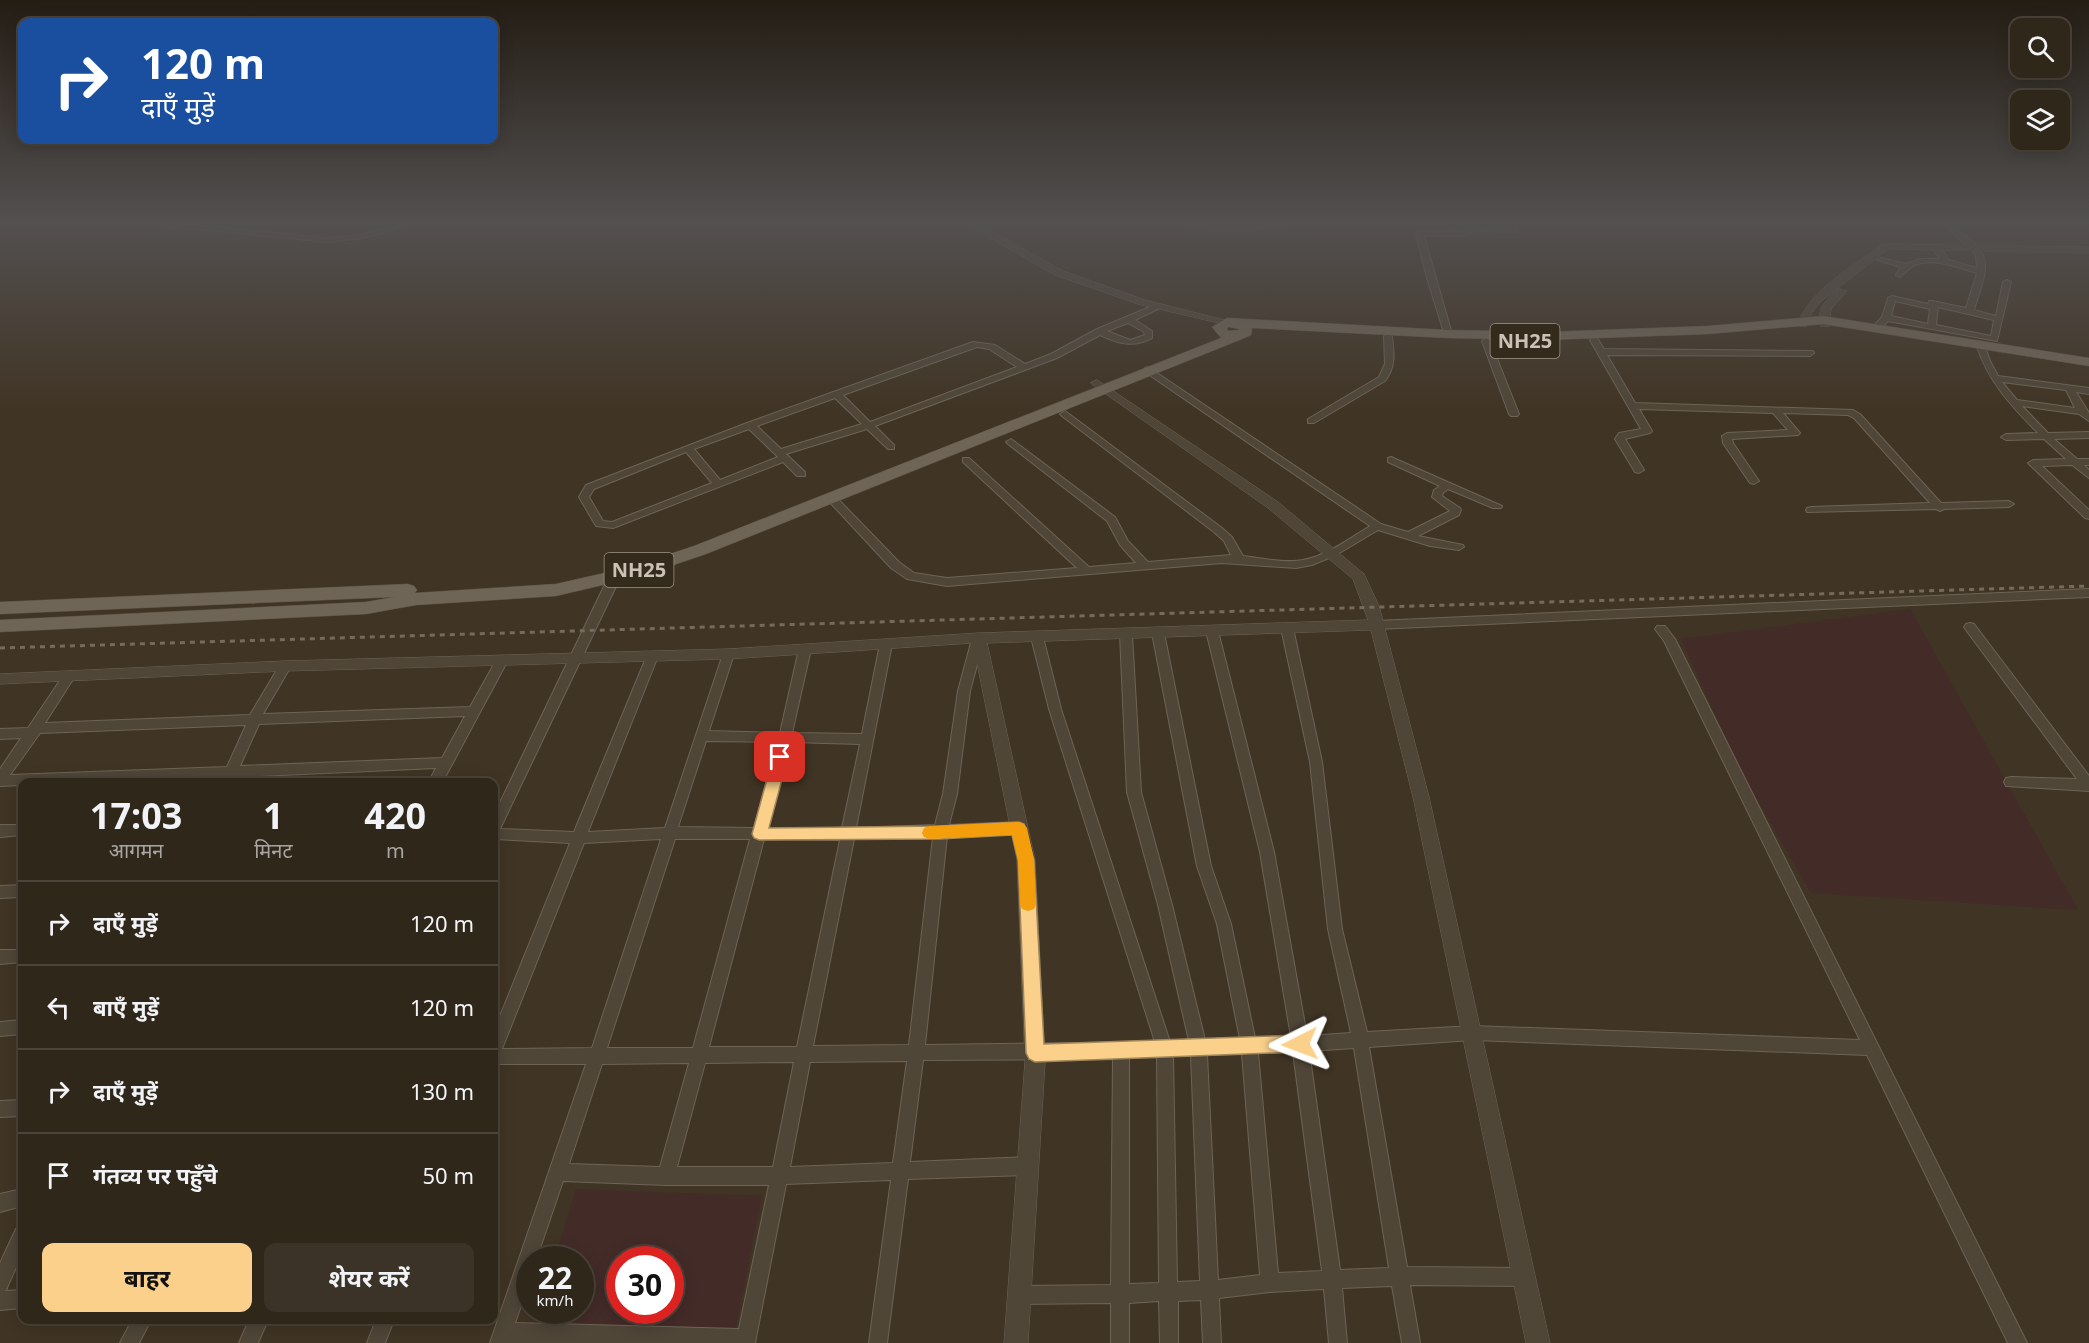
<!DOCTYPE html>
<html lang="hi">
<meta charset="utf-8">
<style>
:root{--surface:#30271b;--page:#3c3328;--text:#f1f3f6;--muted:#a8a5a3;--line:#4b443a;--accent:#fad08a}
body{margin:0;font-family:"Noto Sans","Noto Sans Devanagari",sans-serif;background:var(--page);color:var(--text);height:100vh;display:flex;flex-direction:column;font-size:22px;white-space:nowrap}
*{box-sizing:border-box;margin:0}
p{font-size:20px;color:var(--muted)}
.icon{flex:none;width:33px;height:33px;fill:none;stroke:currentColor;stroke-width:2;stroke-linecap:round;stroke-linejoin:round}
.map{position:relative;flex:1;overflow:hidden}
.details{position:absolute;left:18px;top:778px;width:480px;height:546px;display:flex;flex-direction:column;background:var(--surface);border-radius:12px;box-shadow:0 3px 15px #0003,0 0 0 2px var(--line)}
.details>*{flex:none}
.guide{position:absolute;left:18px;top:18px;width:480px;height:126px;border-radius:12px;box-shadow:0 3px 15px #0003,0 0 0 2px var(--line);background:#1a4fa0;color:#fff;overflow:hidden}
.buttons{position:absolute;left:2010px;top:18px;display:grid;gap:12px}
.buttons a{display:grid;place-items:center;width:60px;height:60px;border-radius:12px;background:var(--surface);box-shadow:0 3px 15px #0003,0 0 0 2px var(--line);font-size:30px}
.speed{position:absolute;left:516px;top:1246px;display:flex;gap:12px;font-size:30px;font-weight:700;text-align:center}
.speed>*{display:grid;place-content:center;width:78px;height:78px;border-radius:50%;background:var(--surface);box-shadow:0 3px 15px #0003,0 0 0 2px var(--line);line-height:1}
.speed small{font-size:15px;font-weight:400}
.speed .limit{border:9px solid #d22;background:#fff;color:#111}
.pin{position:absolute;display:grid;place-items:center;width:51px;height:51px;color:#fff;margin:-26px;border-radius:12px;box-shadow:0 3px 9px #0006}
.me{position:absolute;width:66px;margin:-33px;rotate:267deg;stroke-linejoin:round;filter:drop-shadow(0 0 4px #0008)}
.turn{display:flex;align-items:center;gap:21px;height:126px;padding:0 24px;font-size:27px}
.turn .icon{width:78px;height:78px;stroke-width:2.5}
.turn b{display:block;font-size:42px;line-height:51px}
.eta{display:flex;justify-content:space-evenly;align-items:center;height:102px;text-align:center}
.eta b{font-size:36px;font-weight:700;line-height:42px}
.primary-button{display:flex;gap:12px;margin-top:auto;padding:12px 24px}
.primary-button a{flex:1;height:69px;border-radius:12px;background:var(--accent);color:#111;font-size:24px;font-weight:700;line-height:69px;text-align:center}
.primary-button a+a{background:var(--page);color:var(--text)}
ul{padding:0;list-style:none}
li{display:flex;align-items:center;gap:18px;height:84px;padding:0 24px;border-top:2px solid var(--line)}
li div{flex:1}
li b{display:block;font-size:22px}
li em{font-style:normal}
.map>svg:first-child{display:block}
.green{fill:#432b28;fill-rule:evenodd}
.water{fill:#634f34}
.lines{fill:none;stroke-linecap:round;stroke-linejoin:round}
.minor-casing{stroke:#6d6456;stroke-width:2}
.tertiary-casing{stroke:#6d6456;stroke-width:1}
.primary-casing{stroke:#594f42;stroke-width:1}
.minor{fill:#4f4638;fill-rule:evenodd}
.tertiary{fill:#4f4638;fill-rule:evenodd}
.primary{fill:#6f6556;fill-rule:evenodd}
.rail{stroke:#766b5a;stroke-width:3;stroke-dasharray:5 5;stroke-linecap:butt}
.route{fill:#fad08a;stroke:#a2875a;stroke-width:1.5}
.slow{fill:#f59e0b}
.labels{text-anchor:middle;stroke-width:6;stroke-linejoin:round;paint-order:stroke}
.shield{fill:#352b1d;stroke:#9d9587;stroke-width:1.5}
.shield-label{font-size:20px;font-weight:bold;fill:#cac2b5}
</style>
<div class="map">
<svg width="2089" height="1343" viewBox="0 0 2089 1343">
<rect width="100%" height="100%" fill="#403424"/>
<!-- green -->
<g class="green">
<path d="M1910,609L2078,910L1811,893L1742,773L1681,639Z"/>
<path d="M576,1189L762,1196L734,1336L533,1328L538,1311H580V1260H554ZM620,1260H670V1311H620Z"/>
</g>
<!-- water -->
<path class="water" d="M1178,223H1311C1275,230 1212,240 1178,223Z"/>
<g class="lines">
<defs>
<g id="minor">
<path d="M150,223H176L327,238L364,234L406,223H418L364,238L327,242L154,225Z"/>
<path d="M1510,223H1518L1516,232L1474,231L1469,235L1424,236L1452,334L1445,336L1427,278L1416,234L1420,232L1466,231L1471,227L1510,228Z"/>
<path d="M1942,223H1950L1975,244V248H1969Z"/>
<path d="M1934,247H1940L1949,260L1977,268L1976,256L1973,251L1977,249C1995,260 1978,294 1974,310L1996,316L2003,282L2007,280L2011,282L1997,341L1888,321L1880,329L1873,327L1882,317L1888,298L1892,296L1928,304L1929,301H1932L1966,308L1977,273C1959,268 1933,257 1915,265C1908,268 1905,274 1900,277L1896,275L1901,267L1877,260L1881,258L1906,264L1920,259H1940L1933,249ZM1895,301L1930,309L1928,324L1891,316ZM1938,307L1994,320L1991,336L1936,325Z"/>
<path d="M1157,304L1164,306L1135,320L1152,331V338C1133,348 1119,344 1100,335L1057,358L875,426L894,445V449H888L867,429L786,454L805,472V476H797L783,462L613,528L596,526L579,497L586,485L747,423L973,342L995,345L1025,364L1051,354L1097,329ZM1128,323L1144,332L1145,335L1130,340L1107,331ZM977,347L989,349L1017,367L870,422L843,395ZM835,398L862,424L781,449L757,426ZM749,429L778,457L720,480L694,449ZM686,452L712,483L612,522L603,521L589,497L594,489Z"/>
<path d="M1388,333L1392,336C1394,353 1396,367 1385,381L1314,423H1308V419L1379,377L1385,364L1384,336Z"/>
<path d="M1594,337L1597,338L1604,349L1813,351L1814,353L1810,356L1607,355L1635,403L1853,410L1860,414L1941,503L2009,501L2014,504L2009,507L1944,509L1940,511L1936,509L1807,512L1806,510L1807,508L1811,507L1930,503L1854,418L1848,415L1783,413L1800,433L1798,435L1732,439L1733,443L1759,481L1754,484L1750,483L1723,443L1722,436L1727,433L1788,430L1773,413L1639,409L1652,431L1650,433L1625,439L1644,470L1639,473L1635,472L1615,439L1619,433L1641,429L1590,340Z"/>
<path d="M1486,338L1490,341L1519,414L1517,416H1511L1509,414L1482,341Z"/>
<path d="M1980,341L1984,344L1990,361L1998,376L2089,388V394L2076,392L2089,413V421L2079,414L2022,406L2048,433L2089,432V438L2054,439L2077,459H2089V465H2084L2089,470V478L2072,465L2042,466L2089,510V519L2085,518L2028,463L2033,460L2066,459L2044,439L2006,440L2001,437L2006,434L2038,433C2011,406 1988,381 1976,344ZM2002,382L2066,390L2075,408L2017,400Z"/>
<path d="M1148,367L1381,524L1408,532L1450,511L1432,497L1434,490L1440,486L1388,462V458L1391,457L1502,506L1501,508H1493L1448,489L1443,493L1442,496L1460,508L1461,510L1459,515L1418,536L1463,545L1464,547L1459,550L1430,546L1378,530L1336,555L1312,565L1296,568L1222,563L947,586L907,579L891,568L825,497L830,494L834,495L899,562L914,573L947,578L1077,568L963,462V458H969L1089,567L1136,563L1120,545L1107,521L1008,444L1006,442L1011,439L1115,517L1128,541L1148,562L1231,555L1224,541L1214,532L1062,416L1060,414L1065,411L1222,528L1232,537L1243,556C1260,558 1277,562 1294,561C1322,560 1347,540 1370,526L1145,372V368Z"/>
<path d="M616,564L621,568L620,578L500,829L574,832L648,653L652,652L658,656L588,832L665,828L724,651H732L734,654L709,731L780,733L799,649L805,645L811,649L792,733L862,734L880,644L886,640L892,644L856,828L935,825L943,794L958,691L972,639L974,636H982L984,639L970,691L957,794L949,825L1019,822L1024,824L1026,828L1024,832L1019,834L947,836L925,1045L1155,1042L1049,709L1031,637L1037,633L1043,637L1061,709L1170,1042L1189,1041L1158,905L1127,792L1120,634L1126,630L1132,634L1141,792L1172,905L1205,1040L1240,1039L1217,924L1197,866L1152,633L1158,629L1164,633L1211,866L1231,924L1255,1038L1291,1037L1260,852L1206,631L1212,627L1218,631L1274,852L1307,1036L1351,1033L1328,929L1310,762L1281,628L1287,624L1293,628L1322,762L1342,929L1367,1032L1473,1026L1860,1040L1664,641L1655,629L1657,626H1665L1675,639L2027,1343H2008L1867,1055L1473,1040L1369,1047L1407,1267L1524,1268L1530,1271L1533,1277L1530,1283L1524,1286L1410,1285L1420,1343H1402L1392,1286L1342,1288L1347,1343H1329L1324,1289L1270,1292L1219,1298L1221,1343H1203L1201,1300L1178,1301V1343H1160L1159,1301L1129,1303V1343H1111V1303L1019,1304L1013,1301L1010,1295L1013,1289L1019,1286L1111,1285L1113,1059L923,1060L910,1162L1028,1157L1034,1160L1037,1166L1034,1172L1028,1175L908,1179L887,1343H869L891,1180L786,1184L755,1343H490L586,1064H494V1031L570,843L494,839V815L608,578L611,568ZM706,741L777,742L754,828L678,827ZM790,742L860,744L842,828H767ZM933,837L909,1045L813,1046L854,839ZM661,839L592,1048L502,1049L584,843ZM675,839H750L693,1048H607ZM764,839L840,840L797,1047H709ZM1354,1048L1389,1268L1340,1270L1309,1051ZM1293,1052L1322,1271L1278,1273L1258,1053ZM1242,1054L1260,1275L1218,1280L1207,1055ZM1173,1056H1191L1200,1281L1177,1282ZM1157,1057L1159,1283L1129,1284V1058ZM907,1061L893,1163L790,1167L810,1062ZM794,1062L773,1167H677L705,1063ZM689,1063L660,1167L569,1164L602,1064ZM563,1181L666,1185H769L739,1329L515,1323L530,1280V1260H536Z"/>
<path d="M2089,589V597L1376,629L1370,625L1376,621Z"/>
<path d="M1970,623L1974,624L2089,776V791L2006,786L2004,782L2006,778L2011,777L2077,779L1966,630L1964,627L1966,624Z"/>
<path d="M502,656L508,660L442,783H428L436,768L235,777L233,783H219L222,777L78,783H22V785L0,786V769L21,738L0,739V729L28,728L65,673L69,672L75,676L45,723L250,715L281,663L285,662L291,666L263,714L470,707L498,657ZM465,716L442,758L240,766L259,724ZM246,725L227,767L10,775L40,733Z"/>
<path d="M0,825H22V835L0,837Z"/>
<path d="M22,885V897L0,898V886Z"/>
<path d="M0,950H22V962L0,964Z"/>
<path d="M22,1020V1034L0,1036V1022Z"/>
<path d="M22,1100V1116L0,1117V1101Z"/>
<path d="M22,1189V1206L0,1212V1194Z"/>
<path d="M22,1226V1254L6,1290L4,1291L22,1290V1308L0,1310V1263L16,1229Z"/>
<path d="M132,1320H151L139,1343H120Z"/>
<path d="M249,1320H268L258,1343H239Z"/>
<path d="M376,1320H394L385,1343H367Z"/>
</g>
<g id="tertiary">
<path d="M965,223H977L1063,271L1145,300L1232,322L1227,325L1138,304L1055,275Z"/>
<path d="M1883,244L2089,247V253L1888,249L1820,302L1812,312L1807,326H1799L1798,324C1809,290 1855,265 1883,244Z"/>
<path d="M1838,289L1847,291L1831,309L1829,326H1821C1815,310 1827,299 1838,289Z"/>
<path d="M1097,380L1278,502L1364,574L1379,606L1429,797L1550,1343H1526L1413,797L1371,630L987,643L1035,860L1045,1062L1028,1343H1004L1025,1062L1017,860L973,643L728,659L285,671L0,684V674L285,661L728,649L979,633L1368,620L1353,579L1268,508L1093,385L1091,383Z"/>
</g>
<path id="primary" d="M1823,316L2089,358V366L1823,324L1708,334L1546,340L1448,338L1252,328L1251,335L1242,339L706,554L641,576L556,596L416,605L366,614L0,632V620L366,602L394,597L0,614V602L408,584L414,586L417,590L415,593L556,584L631,567L694,546L1221,338L1212,327L1227,318L1448,330L1546,332L1708,326ZM1229,327L1239,329V330L1228,331L1227,328Z"/>
</defs>
<!-- minor casing -->
<use href="#minor" class="minor-casing"/>
<!-- tertiary casing -->
<use href="#tertiary" class="tertiary-casing"/>
<!-- primary casing -->
<use href="#primary" class="primary-casing"/>
<!-- minor -->
<use href="#minor" class="minor"/>
<!-- tertiary -->
<use href="#tertiary" class="tertiary"/>
<!-- primary -->
<use href="#primary" class="primary"/>
<!-- rail -->
<path class="rail" d="M0,648L2089,586"/>
</g>
<!-- sky -->
<linearGradient id="sky" x2="0" y2="1"><stop stop-color="#231d14"/><stop offset="0.54" stop-color="#535050"/><stop offset="1" stop-color="#535050" stop-opacity="0"/></linearGradient>
<rect width="2089" height="411" fill="url(#sky)"/>
<!-- route -->
<path class="route" d="M780,751L785,753L788,757L769,828L940,826L1019,822L1024,824L1034,860L1044,1044L1300,1035L1307,1038L1309,1044L1307,1050L1300,1052L1035,1062L1029,1059L1026,1053L1018,860L1012,835L940,839L759,840L754,838L752,834L773,757L775,753Z"/>
<!-- slow -->
<path class="slow" d="M1019,822L1024,824L1027,828L1034,860L1036,904L1034,909L1028,911L1022,909L1020,904L1018,860L1012,835L930,839L924,837L922,833L924,828L930,826Z"/>
<g class="labels">
<!-- shield labels -->
<g class="shield">
<rect x="1490.5" y="324" width="69" height="34" rx="4.5"/>
<rect x="604.5" y="553" width="69" height="34" rx="4.5"/>
</g>
<g class="shield-label">
<text x="1525" y="348">NH25</text>
<text x="639" y="577">NH25</text>
</g>
</g>
</svg>
<div class="buttons">
<a><svg class="icon" aria-label="search" viewBox="0 0 24 24"><circle cx="10" cy="10" r="6"/><path d="M15 15l6 6"/></svg></a>
<a><svg class="icon" aria-label="layers" viewBox="0 0 24 24"><path d="M12 4l9 5-9 5-9-5zM3 14l9 5 9-5"/></svg></a>
</div>
<div class="speed"><div>22<small>km/h</small></div><div class="limit">30</div></div>
<div class="pin" style="left:780px;top:757px;background:#d93025"><svg class="icon" aria-label="arrive" viewBox="0 0 24 24"><path d="M6 21V4h12l-3 4 3 4H6"/></svg></div>
<svg class="me" style="left:1300px;top:1044px" viewBox="-20 -20 40 40"><path d="M0-17L14 15 0 8-14 15z" fill="#fad08a" stroke="#fff" stroke-width="4"/></svg>
<div class="guide">
<div class="turn"><svg class="icon" aria-label="right" viewBox="0 0 24 24"><path d="M7 20v-9h11M14 6l5 5-5 5"/></svg><div><b>120 m</b>दाएँ मुड़ें</div></div>
</div>
<section class="details">
<div class="eta">
<div><b>17:03</b><p>आगमन</p></div>
<div><b>1</b><p>मिनट</p></div>
<div><b>420</b><p>m</p></div>
</div>
<ul>
<li><svg class="icon" aria-label="right" viewBox="0 0 24 24"><path d="M7 20v-9h11M14 6l5 5-5 5"/></svg><div><b>दाएँ मुड़ें</b></div><em>120 m</em></li>
<li><svg class="icon" aria-label="left" viewBox="0 0 24 24"><path d="M17 20v-9H6M10 6l-5 5 5 5"/></svg><div><b>बाएँ मुड़ें</b></div><em>120 m</em></li>
<li><svg class="icon" aria-label="right" viewBox="0 0 24 24"><path d="M7 20v-9h11M14 6l5 5-5 5"/></svg><div><b>दाएँ मुड़ें</b></div><em>130 m</em></li>
<li><svg class="icon" aria-label="arrive" viewBox="0 0 24 24"><path d="M6 21V4h12l-3 4 3 4H6"/></svg><div><b>गंतव्य पर पहुँचे</b></div><em>50 m</em></li>
</ul>
<div class="primary-button"><a>बाहर</a><a>शेयर करें</a></div>
</section>
</div>
